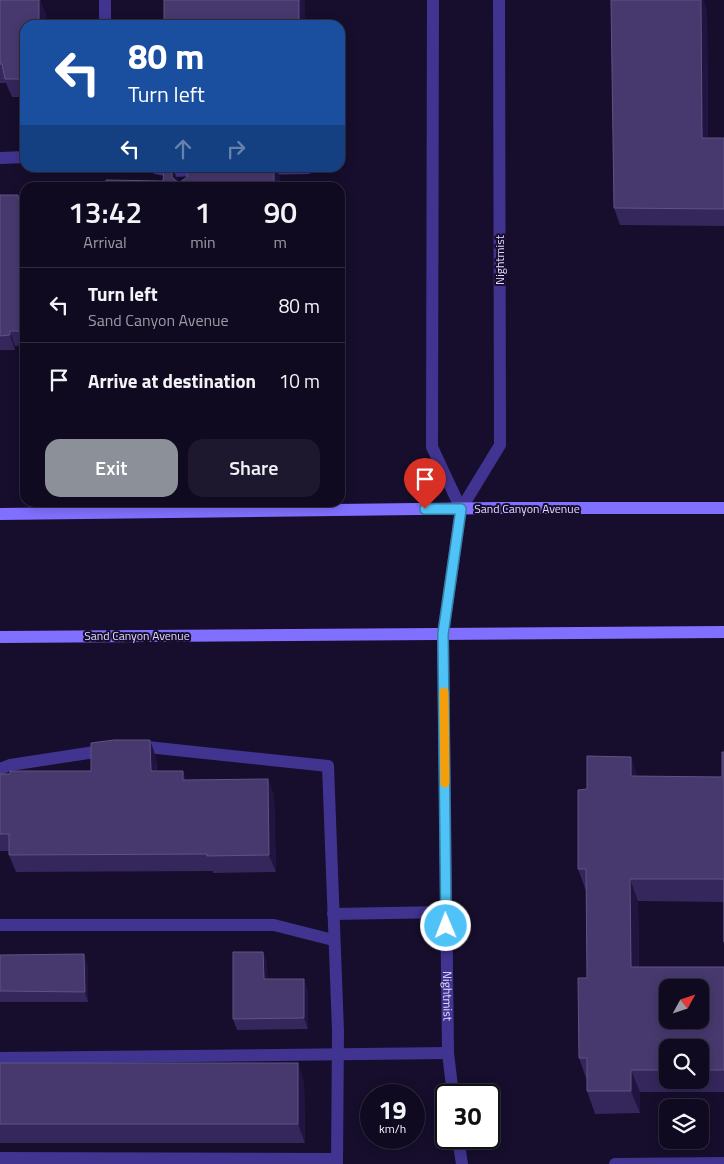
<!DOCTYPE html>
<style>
:root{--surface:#100a21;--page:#1e182e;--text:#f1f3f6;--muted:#9c9aa5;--line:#302b3f;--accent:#8c9099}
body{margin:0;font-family:"Titillium Web",sans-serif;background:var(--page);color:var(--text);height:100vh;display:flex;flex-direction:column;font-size:19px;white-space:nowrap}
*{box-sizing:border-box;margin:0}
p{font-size:16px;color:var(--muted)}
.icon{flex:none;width:28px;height:28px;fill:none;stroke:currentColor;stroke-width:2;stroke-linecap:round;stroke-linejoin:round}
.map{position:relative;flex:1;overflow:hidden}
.sheet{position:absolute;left:20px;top:182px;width:325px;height:325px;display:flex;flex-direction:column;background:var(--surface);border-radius:15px;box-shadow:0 2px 12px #0003,0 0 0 1px var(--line)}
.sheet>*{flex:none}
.guide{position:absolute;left:20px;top:20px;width:325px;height:152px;border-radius:15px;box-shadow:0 2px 12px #0003,0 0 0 1px var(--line);background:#1a4fa0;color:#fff;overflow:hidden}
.needle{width:32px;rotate:50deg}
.buttons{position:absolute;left:659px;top:979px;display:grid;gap:10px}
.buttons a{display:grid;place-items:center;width:50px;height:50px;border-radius:10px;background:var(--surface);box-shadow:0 2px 12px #0003,0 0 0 1px var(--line);font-size:25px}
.speed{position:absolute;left:360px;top:1084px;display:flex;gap:10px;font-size:25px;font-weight:700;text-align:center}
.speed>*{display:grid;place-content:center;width:65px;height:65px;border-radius:50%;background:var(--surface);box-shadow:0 2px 12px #0003,0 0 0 1px var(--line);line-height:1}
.speed small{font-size:12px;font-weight:400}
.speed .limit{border:2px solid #111;border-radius:8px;background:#fff;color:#111}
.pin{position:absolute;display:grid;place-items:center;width:42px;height:42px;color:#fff;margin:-51px -21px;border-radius:50% 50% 50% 0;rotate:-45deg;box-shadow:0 0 5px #0007}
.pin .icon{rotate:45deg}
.me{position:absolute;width:55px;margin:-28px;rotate:359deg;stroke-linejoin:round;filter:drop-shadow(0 0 4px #0008)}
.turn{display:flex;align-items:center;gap:18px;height:105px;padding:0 25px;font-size:22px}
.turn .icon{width:65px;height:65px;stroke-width:2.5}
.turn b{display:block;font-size:35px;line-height:42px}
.lanes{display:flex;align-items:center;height:48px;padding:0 25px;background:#0003;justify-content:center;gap:25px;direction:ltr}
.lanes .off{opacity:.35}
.eta{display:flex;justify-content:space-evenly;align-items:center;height:85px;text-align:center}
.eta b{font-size:30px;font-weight:600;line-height:35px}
.action{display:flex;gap:10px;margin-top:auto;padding:10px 25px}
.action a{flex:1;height:58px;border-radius:15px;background:var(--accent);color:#fff;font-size:20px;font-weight:600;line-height:58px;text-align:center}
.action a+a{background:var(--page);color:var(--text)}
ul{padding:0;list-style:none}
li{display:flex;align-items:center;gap:15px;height:75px;padding:0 25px;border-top:1px solid var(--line)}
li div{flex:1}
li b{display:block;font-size:19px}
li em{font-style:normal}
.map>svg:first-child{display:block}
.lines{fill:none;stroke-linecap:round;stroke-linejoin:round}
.service{stroke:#403490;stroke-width:12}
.minor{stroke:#403490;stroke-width:12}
.tertiary{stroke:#403490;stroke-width:12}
.secondary{stroke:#8170ff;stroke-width:12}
.wall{fill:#35265b;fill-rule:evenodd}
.shaded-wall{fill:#211441}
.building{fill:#47396d;stroke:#605284;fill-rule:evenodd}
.route-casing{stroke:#337fa1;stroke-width:12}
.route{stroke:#4fc3f7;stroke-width:9}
.slow{stroke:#f59e0b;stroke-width:9}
.labels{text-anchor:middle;stroke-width:4;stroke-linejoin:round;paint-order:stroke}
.street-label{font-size:12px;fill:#e1d9ff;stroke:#160e2c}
</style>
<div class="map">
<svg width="724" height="1164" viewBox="0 0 724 1164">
<rect width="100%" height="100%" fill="#160e2c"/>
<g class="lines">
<!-- service -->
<g class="service">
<path d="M156,168L171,171L203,170"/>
<path d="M261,169L308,168"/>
<path d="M138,746L328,766L338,1031L337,1164"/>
<path d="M0,769L10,765L108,750"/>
<path d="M333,914L446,912"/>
<path d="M0,925H274L333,940"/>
<path d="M0,1058L448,1053"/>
<path d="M0,1158L337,1159"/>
<path d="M615,1164L724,1163"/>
</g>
<!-- minor -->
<g class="minor">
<path d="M105,0V25"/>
<path d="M0,158L25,157"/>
<path id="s1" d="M443,634L448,1053L453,1095"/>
<path d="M458,1138L462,1164"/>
</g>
<!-- tertiary -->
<g class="tertiary">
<path d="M433,0L432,447L461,509"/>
<path d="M443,634L461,509L500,445L499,0"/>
</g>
<!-- secondary -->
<g class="secondary">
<path d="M0,514L499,508H724"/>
<path d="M0,637L724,632"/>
</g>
</g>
<!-- wall -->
<g class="wall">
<path d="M0,0H40L46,15L25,25V97H12L6,83H0Z"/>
<path d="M611,0H703L707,12L708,138H724V226L620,225L614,208Z"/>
<path d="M0,195H18L19,198H25V345L15,346V350H0Z"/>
<path d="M156,757L157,771H183L186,780L268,779L274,796L276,872L213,873V871L16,872L9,855V851H0V774L91,771Z"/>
<path d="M638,776L722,777L724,902L638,901L639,967H724V1092H640V1113L595,1114L587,1091V1081L579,1058L587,978L586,891L578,869ZM668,1048H700V1080H668Z"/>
<path d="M263,952L267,962V979L308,990V1029L237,1030L233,1019Z"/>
<path d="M0,955L88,965V1002H0Z"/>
<path d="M0,1063L304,1081L305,1143H0Z"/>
</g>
<!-- shaded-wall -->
<g class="shaded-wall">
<path d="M34,0H40L46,15V25H39Z"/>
<path d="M299,0H304L305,1V25H299Z"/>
<path d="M701,0H703L707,12L708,155L702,138Z"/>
<path d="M172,168H173L177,179V188L172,177Z"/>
<path d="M274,168H276L280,177V188H274Z"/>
<path d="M10,331L15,346V350L10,335Z"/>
<path d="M150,740L156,757L157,788L151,771Z"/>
<path d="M631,757L639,779L631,776Z"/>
<path d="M183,771L189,788L183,780Z"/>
<path d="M268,779L274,796L276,872L269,855Z"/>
<path d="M630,879L638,901L639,989L631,967Z"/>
<path d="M263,952L267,962L268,990L264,979Z"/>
<path d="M84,954L88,965V1002L85,992Z"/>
<path d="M304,979L308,990V1029L304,1018Z"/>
<path d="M298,1063L304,1081L305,1143L298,1124Z"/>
<path d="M631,1070L640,1092V1113L631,1091Z"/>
</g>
<!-- building -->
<g class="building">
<path d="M0,0H39V25H25V79H5L2,64H0Z"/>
<rect x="164" y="0" width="135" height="25"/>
<path d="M611,0H701L702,138H724V209L614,208Z"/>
<path d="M164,168H172V177L176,181L180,182L187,177L188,168H274V188H94V182H106V180L163,181Z"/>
<path d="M0,195H18V198H25V331H10V335L0,336Z"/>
<path d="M114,740H150L151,771H183V780L268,779L269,855L207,856V854L9,855V834H0V774H10V771H91V743Z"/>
<path d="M722,752H724V942V879H630L631,967H724V1070H700V1048H668V1070H631V1091H587V1058H579L578,978H587L586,869H578V790L587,789V756L631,757V776L722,777ZM668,988H700V1020H668Z"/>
<path d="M233,952H263L264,979H304V1018L233,1019Z"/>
<path d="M84,954L85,992L0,991V955Z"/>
<rect x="0" y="1063" width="298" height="61"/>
</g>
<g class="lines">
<defs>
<path id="route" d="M425,509H461L443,634L446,926"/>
</defs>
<!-- route casing -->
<use href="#route" class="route-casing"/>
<!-- route -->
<use href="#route" class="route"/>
<!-- slow -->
<path class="slow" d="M444,692L445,783"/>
</g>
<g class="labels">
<!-- street labels -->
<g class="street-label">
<text transform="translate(500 260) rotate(-90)" y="4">Nightmist</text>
<text x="527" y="513">Sand Canyon Avenue</text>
<text x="137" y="640">Sand Canyon Avenue</text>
<text dy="4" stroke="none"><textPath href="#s1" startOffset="362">Nightmist</textPath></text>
</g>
</g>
</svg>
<div class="buttons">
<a><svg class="needle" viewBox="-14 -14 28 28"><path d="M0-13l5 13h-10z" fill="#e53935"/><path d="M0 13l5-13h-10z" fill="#9c9aa5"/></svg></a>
<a><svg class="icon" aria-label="search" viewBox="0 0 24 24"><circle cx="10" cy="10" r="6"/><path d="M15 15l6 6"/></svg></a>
<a><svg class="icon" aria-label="layers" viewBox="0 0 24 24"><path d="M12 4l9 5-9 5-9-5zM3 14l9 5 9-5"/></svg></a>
</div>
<div class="speed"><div>19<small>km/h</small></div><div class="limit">30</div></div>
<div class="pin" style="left:425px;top:509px;background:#d93025"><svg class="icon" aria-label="arrive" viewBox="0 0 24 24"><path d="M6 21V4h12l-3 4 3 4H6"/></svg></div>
<svg class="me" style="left:446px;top:926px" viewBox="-20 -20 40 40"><circle r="17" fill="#4fc3f7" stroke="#fff" stroke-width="3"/><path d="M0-11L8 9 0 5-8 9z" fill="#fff"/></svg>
<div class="guide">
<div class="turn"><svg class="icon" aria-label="left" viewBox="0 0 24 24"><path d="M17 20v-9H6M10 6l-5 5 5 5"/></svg><div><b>80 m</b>Turn left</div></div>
<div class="lanes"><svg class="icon" aria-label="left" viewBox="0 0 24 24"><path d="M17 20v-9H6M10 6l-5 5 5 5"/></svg><svg class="icon off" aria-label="ahead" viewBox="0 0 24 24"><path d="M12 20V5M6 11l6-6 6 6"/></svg><svg class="icon off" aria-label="right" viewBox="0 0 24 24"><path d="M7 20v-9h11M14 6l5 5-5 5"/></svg></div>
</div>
<section class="sheet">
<div class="eta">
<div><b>13:42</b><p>Arrival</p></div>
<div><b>1</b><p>min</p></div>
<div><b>90</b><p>m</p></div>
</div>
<ul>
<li><svg class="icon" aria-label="left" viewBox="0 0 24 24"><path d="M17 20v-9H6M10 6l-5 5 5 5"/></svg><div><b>Turn left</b><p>Sand Canyon Avenue</p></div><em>80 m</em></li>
<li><svg class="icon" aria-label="arrive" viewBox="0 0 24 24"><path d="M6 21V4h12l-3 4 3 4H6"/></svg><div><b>Arrive at destination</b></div><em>10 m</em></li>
</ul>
<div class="action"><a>Exit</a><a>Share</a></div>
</section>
</div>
